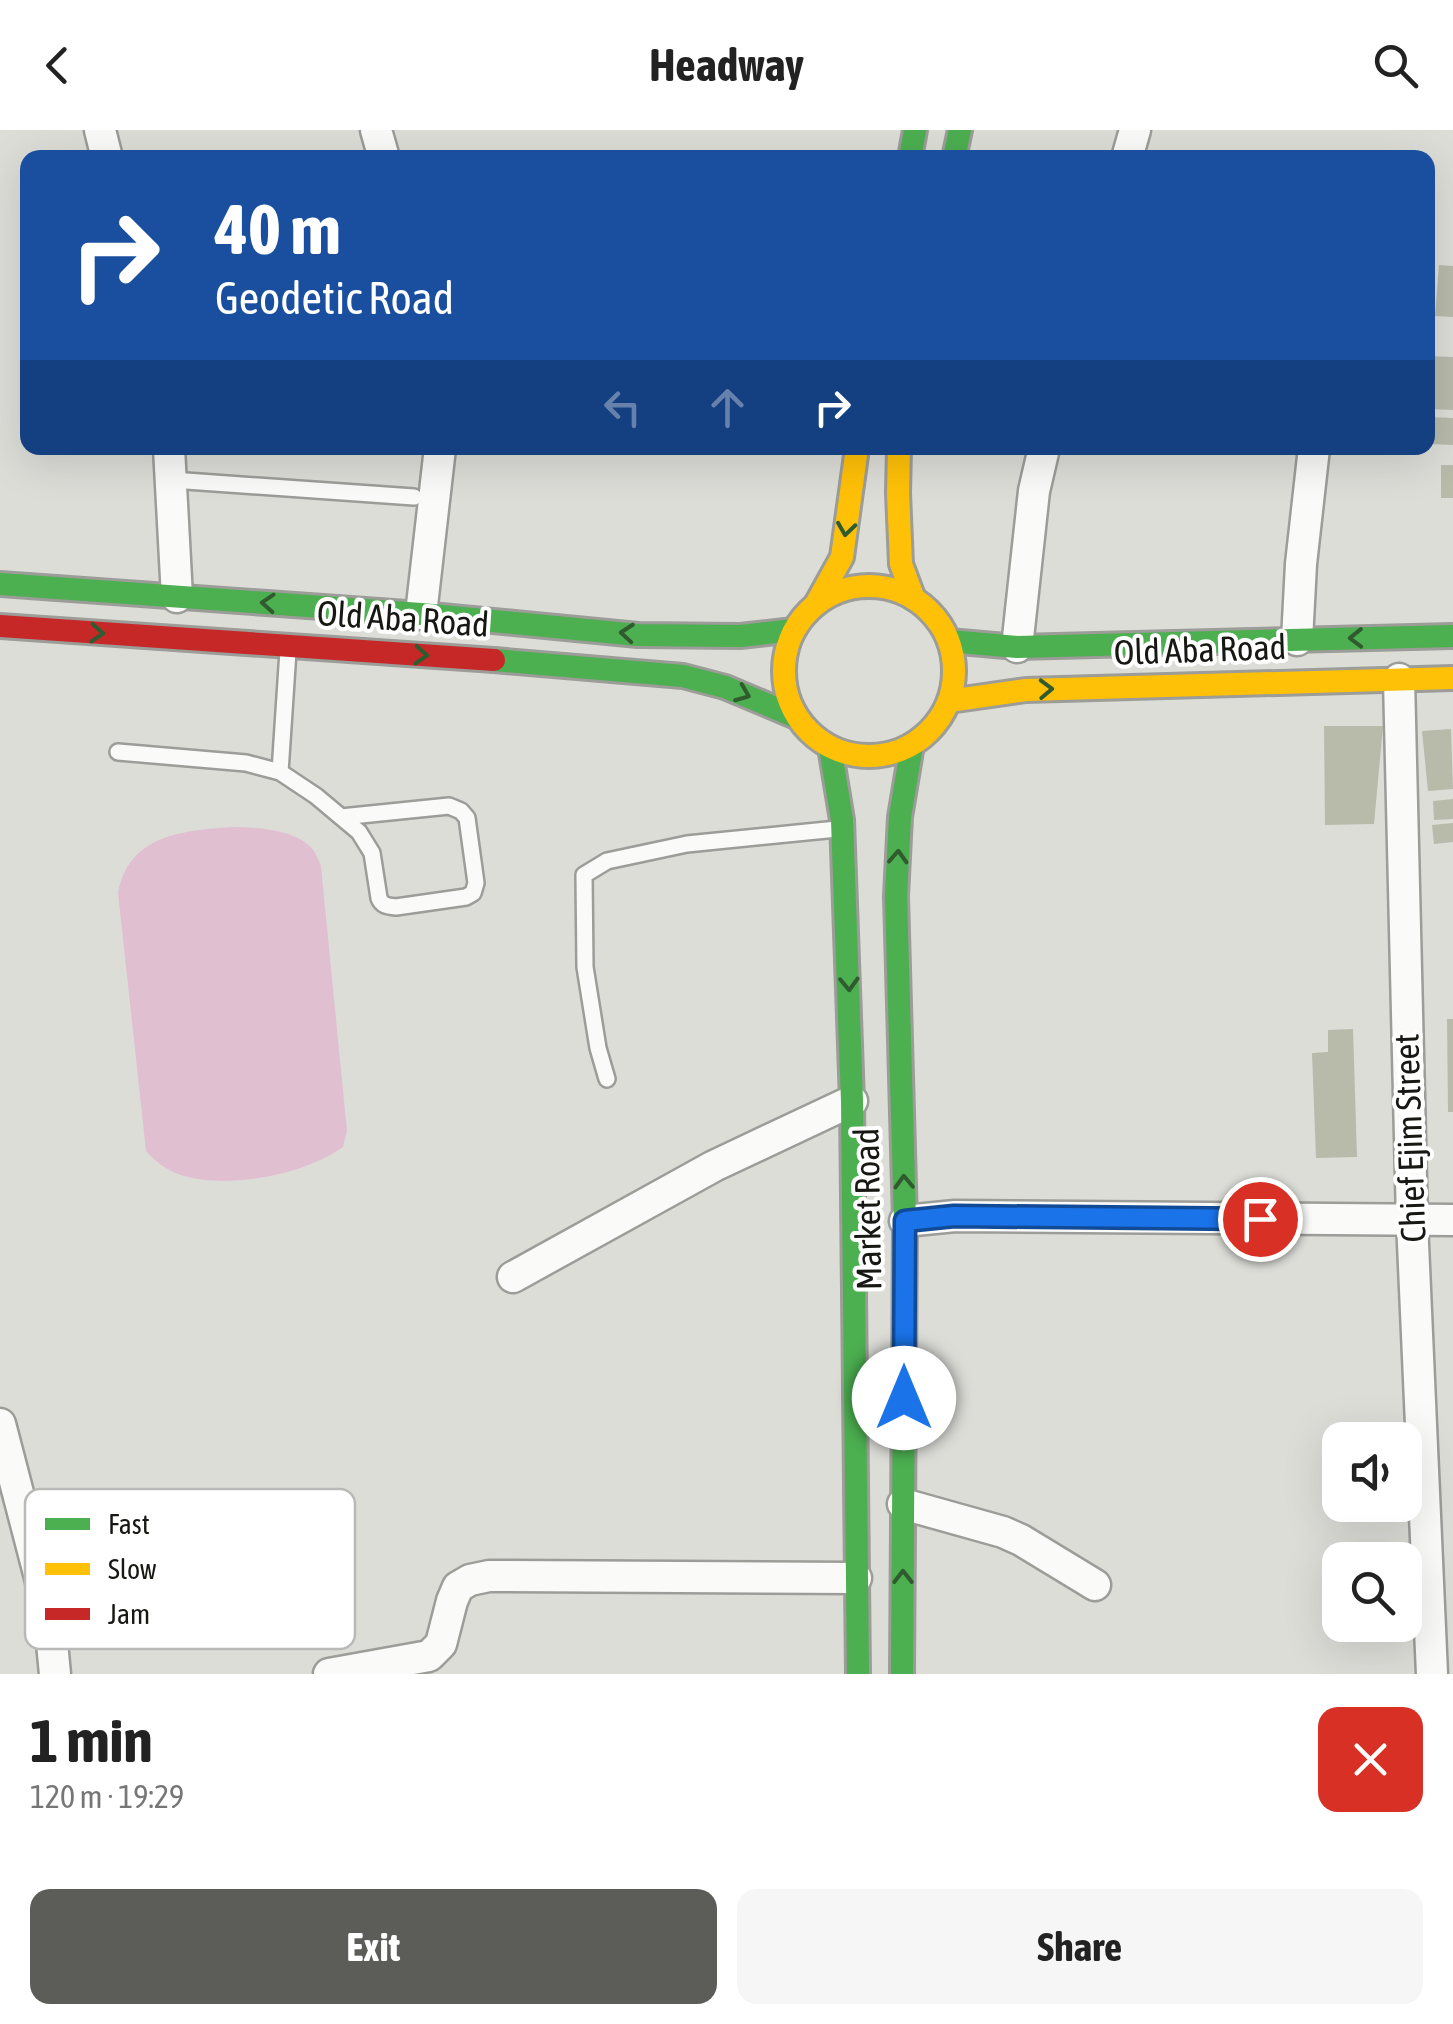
<!DOCTYPE html>
<meta charset="utf-8">
<style>
:root{--surface:#fff;--page:#f6f6f6;--text:#222;--muted:#767676;--accent:#5c5c58}
body{margin:0;font-family:"Asap Condensed",sans-serif;background:var(--page);color:var(--text);height:100vh;display:flex;flex-direction:column;font-size:38px;white-space:nowrap}
*{box-sizing:border-box;margin:0}
p{font-size:32px;color:var(--muted)}
.icon{flex:none;width:55px;height:55px;fill:none;stroke:currentColor;stroke-width:2;stroke-linecap:round;stroke-linejoin:round}
.map{position:relative;height:1544px;overflow:hidden}
.drawer{display:flex;flex-direction:column;background:var(--surface);flex:1}
.drawer>*{flex:none}
.guide{position:absolute;left:20px;top:20px;width:1415px;height:305px;border-radius:20px;box-shadow:0 10px 40px #0002;background:#1a4fa0;color:#fff;overflow:hidden}
.tools{position:absolute;left:1322px;top:1292px;display:grid;gap:20px}
.tools a{display:grid;place-items:center;width:100px;height:100px;border-radius:20px;background:var(--surface);box-shadow:0 10px 40px #0002;font-size:50px}
.pin{position:absolute;display:grid;place-items:center;width:85px;height:85px;color:#fff;margin:-42px;border:5px solid #fff;border-radius:50%;box-shadow:0 2px 10px #0007}
.me{position:absolute;width:110px;margin:-55px;rotate:0deg;stroke-linejoin:round;filter:drop-shadow(0 0 8px #0008)}
.turn{display:flex;align-items:center;gap:35px;height:210px;padding:0 30px;font-size:45px}
.turn .icon{width:130px;height:130px;stroke-width:2.5}
.turn b{display:block;font-size:70px;line-height:85px}
.lanes{display:flex;align-items:center;height:95px;padding:0 30px;background:#0003;justify-content:center;gap:50px;direction:ltr}
.lanes .off{opacity:.35}
.round{display:grid;place-items:center;flex:none;width:105px;height:105px;border-radius:20px;background:var(--page)}
.headline{display:flex;align-items:center;justify-content:space-between;height:170px;padding:0 30px}
h1{font-size:60px;font-weight:700;line-height:75px}
.button{display:flex;gap:20px;margin-top:auto;padding:20px 30px}
.button a{flex:1;height:115px;border-radius:20px;background:var(--accent);color:#fff;font-size:40px;font-weight:700;line-height:115px;text-align:center}
.button a+a{background:var(--page);color:var(--text)}
header{display:flex;justify-content:space-between;align-items:center;height:130px;padding:0 30px;background:var(--surface);font-size:45px;font-weight:700}
.map>svg:first-child{display:block}
.green{fill:#e0c0d0}
.building{fill:#b8baaa}
.lines{fill:none;stroke-linecap:round;stroke-linejoin:round}
.lane-casing{stroke:#9c9c98;stroke-width:20}
.street-casing{stroke:#9c9c98;stroke-width:35}
.fast-casing{stroke:#9c9c98;stroke-width:28}
.slow-casing{stroke:#9c9c98;stroke-width:28}
.jam-casing{stroke:#9c9c98;stroke-width:28}
.lane{stroke:#fafaf9;stroke-width:15}
.street{stroke:#fafaf9;stroke-width:30}
.fast{stroke:#4caf50;stroke-width:22}
.slow{stroke:#ffc107;stroke-width:22}
.jam{stroke:#c62828;stroke-width:22}
.oneway{stroke:#2f5b2e}
.route-casing{stroke:#114b97;stroke-width:25}
.route{stroke:#1a73e8;stroke-width:18}
.labels{text-anchor:middle;stroke-width:8;stroke-linejoin:round;paint-order:stroke}
.street-label{font-size:35px;fill:#171713;stroke:#fff}
.key{fill:#fff;stroke:#b9b9b8;stroke-width:2.5}
.key-label{font-size:28px;fill:#171713}
</style>
<header><svg class="icon" aria-label="back" viewBox="0 0 24 24"><path d="M15 5l-7 7 7 7"/></svg>Headway<svg class="icon" aria-label="search" viewBox="0 0 24 24"><circle cx="10" cy="10" r="6"/><path d="M15 15l6 6"/></svg></header>
<div class="map">
<svg width="1453" height="1544" viewBox="0 0 1453 1544">
<rect width="100%" height="100%" fill="#ddddd8"/>
<!-- green -->
<path class="green" d="M230,697C255,697 298,699 314,721C317,726 319,731 321,736L347,1001L343,1017C305,1045 223,1061 178,1044C165,1039 155,1031 146,1021L118,763C129,705 181,701 230,697Z"/>
<!-- building -->
<g class="building">
<path d="M1439,135L1453,136V187L1435,186Z"/>
<path d="M1428,226L1453,227V280L1428,279Z"/>
<path d="M1428,287L1453,288V315L1428,314Z"/>
<rect x="1441" y="335" width="12" height="33"/>
<path d="M1324,596H1383L1374,694L1325,695Z"/>
<path d="M1451,599L1453,659L1428,661L1422,601Z"/>
<path d="M1453,669V689L1434,690L1433,671Z"/>
<path d="M1453,693V712L1434,714L1432,695Z"/>
<path d="M1447,889H1453V982H1448Z"/>
<path d="M1353,899L1357,1027L1316,1028L1312,923L1328,922V900Z"/>
</g>
<g class="lines">
<defs>
<g id="lane">
<path d="M172,350L414,367"/>
<path d="M118,622L246,633L280,642L316,666L359,702L372,723L379,768C382,776 388,776 396,777L466,767L473,763L476,753L467,688L461,681L449,676L341,687"/>
<path d="M280,642L288,521"/>
<path d="M607,949L598,918L585,837L584,745L607,731L687,714L837,699"/>
</g>
<g id="street">
<path d="M100,0L107,28"/>
<path d="M376,0L384,28"/>
<path d="M1127,28L1135,0"/>
<path d="M169,318L177,467"/>
<path d="M421,484L440,318"/>
<path d="M1297,510L1301,434L1314,318"/>
<path d="M1017,517L1034,361L1044,318"/>
<path d="M1399,549L1412,1091L1432,1544"/>
<path d="M905,1091L955,1086L1453,1090"/>
<path d="M513,1147L714,1036L852,971"/>
<path d="M0,1294L49,1482L55,1544"/>
<path d="M903,1374L1003,1402L1021,1410L1095,1455"/>
<path d="M329,1544L429,1526L441,1514L452,1471L458,1457L470,1450L489,1446L856,1448"/>
</g>
<g id="fast">
<path d="M910,28L915,0"/>
<path d="M954,28L960,0"/>
<path d="M0,454L421,484L638,505L740,506L794,500"/>
<path d="M949,511L1017,517L1453,506"/>
<path d="M494,530L683,546L725,557L794,586"/>
<path d="M830,617L842,690L852,971L858,1544"/>
<path d="M902,1544L905,1091L896,766L900,687L912,615"/>
</g>
<g id="slow">
<path d="M899,318L898,363L901,434L914,469"/>
<circle cx="869" cy="541" r="85"/>
<path d="M816,474L842,427L857,318"/>
<path d="M949,571L1026,560L1453,548"/>
</g>
<path id="jam" d="M0,496L494,530"/>
</defs>
<!-- lane casing -->
<use href="#lane" class="lane-casing"/>
<!-- street casing -->
<use href="#street" class="street-casing"/>
<!-- fast casing -->
<use href="#fast" class="fast-casing"/>
<!-- slow casing -->
<use href="#slow" class="slow-casing"/>
<!-- jam casing -->
<use href="#jam" class="jam-casing"/>
<!-- lane -->
<use href="#lane" class="lane"/>
<!-- street -->
<use href="#street" class="street"/>
<!-- fast -->
<use href="#fast" class="fast"/>
<!-- slow -->
<use href="#slow" class="slow"/>
<!-- jam -->
<use href="#jam" class="jam"/>
</g>
<!-- one-way arrows -->
<defs><path id="oneway-chevron" d="M-2-3.5L2.5 0L-2 3.5" fill="none" stroke-width="1.6" stroke-linecap="round" stroke-linejoin="round" transform="scale(2.5)"/></defs>
<g class="oneway">
<use href="#oneway-chevron" transform="translate(846 399) rotate(98)"/>
<use href="#oneway-chevron" transform="translate(268 473) rotate(-176)"/>
<use href="#oneway-chevron" transform="translate(97 503) rotate(4)"/>
<use href="#oneway-chevron" transform="translate(627 503) rotate(-175)"/>
<use href="#oneway-chevron" transform="translate(1356 508) rotate(179)"/>
<use href="#oneway-chevron" transform="translate(421 525) rotate(4)"/>
<use href="#oneway-chevron" transform="translate(1046 559) rotate(-2)"/>
<use href="#oneway-chevron" transform="translate(743 564) rotate(22)"/>
<use href="#oneway-chevron" transform="translate(898 727) rotate(-87)"/>
<use href="#oneway-chevron" transform="translate(849 854) rotate(88)"/>
<use href="#oneway-chevron" transform="translate(904 1052) rotate(-92)"/>
<use href="#oneway-chevron" transform="translate(903 1447) rotate(-90)"/>
</g>
<g class="lines">
<defs>
<path id="route" d="M904,1268L905,1091L954,1086L1260,1089"/>
</defs>
<!-- route casing -->
<use href="#route" class="route-casing"/>
<!-- route -->
<use href="#route" class="route"/>
</g>
<g class="labels">
<!-- street labels -->
<g class="street-label">
<text transform="translate(403 489) rotate(4)" y="12">Old Aba Road</text>
<text transform="translate(1200 520) rotate(-2)" y="12">Old Aba Road</text>
<text transform="translate(1410 1008) rotate(-92)" y="12">Chief Ejim Street</text>
<text transform="translate(868 1079) rotate(-91)" y="12">Market Road</text>
</g>
</g>
<!-- legend -->
<rect x="25" y="1359" width="330" height="160" rx="15" class="key"/>
<rect x="45" y="1388" width="45" height="12" fill="#4caf50"/>
<rect x="45" y="1433" width="45" height="12" fill="#ffc107"/>
<rect x="45" y="1478" width="45" height="12" fill="#c62828"/>
<g class="key-label">
<text x="108" y="1404">Fast</text>
<text x="108" y="1449">Slow</text>
<text x="108" y="1494">Jam</text>
</g>
</svg>
<div class="tools">
<a><svg class="icon" aria-label="sound" viewBox="0 0 24 24"><path d="M4 9h4l5-4v14l-5-4H4zM17 9q2 3 0 6"/></svg></a>
<a><svg class="icon" aria-label="search" viewBox="0 0 24 24"><circle cx="10" cy="10" r="6"/><path d="M15 15l6 6"/></svg></a>
</div>
<div class="pin" style="left:1260px;top:1089px;background:#d93025"><svg class="icon" aria-label="arrive" viewBox="0 0 24 24"><path d="M6 21V4h12l-3 4 3 4H6"/></svg></div>
<svg class="me" style="left:904px;top:1268px" viewBox="-20 -20 40 40"><circle r="19" fill="#fff"/><path d="M0-13L10 11 0 6-10 11z" fill="#1a73e8"/></svg>
<div class="guide">
<div class="turn"><svg class="icon" aria-label="right" viewBox="0 0 24 24"><path d="M7 20v-9h11M14 6l5 5-5 5"/></svg><div><b>40 m</b>Geodetic Road</div></div>
<div class="lanes"><svg class="icon off" aria-label="left" viewBox="0 0 24 24"><path d="M17 20v-9H6M10 6l-5 5 5 5"/></svg><svg class="icon off" aria-label="ahead" viewBox="0 0 24 24"><path d="M12 20V5M6 11l6-6 6 6"/></svg><svg class="icon" aria-label="right" viewBox="0 0 24 24"><path d="M7 20v-9h11M14 6l5 5-5 5"/></svg></div>
</div>
</div>
<section class="drawer">
<div class="headline"><div><h1>1 min</h1><p>120 m · 19:29</p></div><a class="round" style="background:#d93025;color:#fff"><svg class="icon" aria-label="close" viewBox="0 0 24 24"><path d="M6 6l12 12M18 6L6 18"/></svg></a></div>
<div class="button"><a>Exit</a><a>Share</a></div>
</section>
